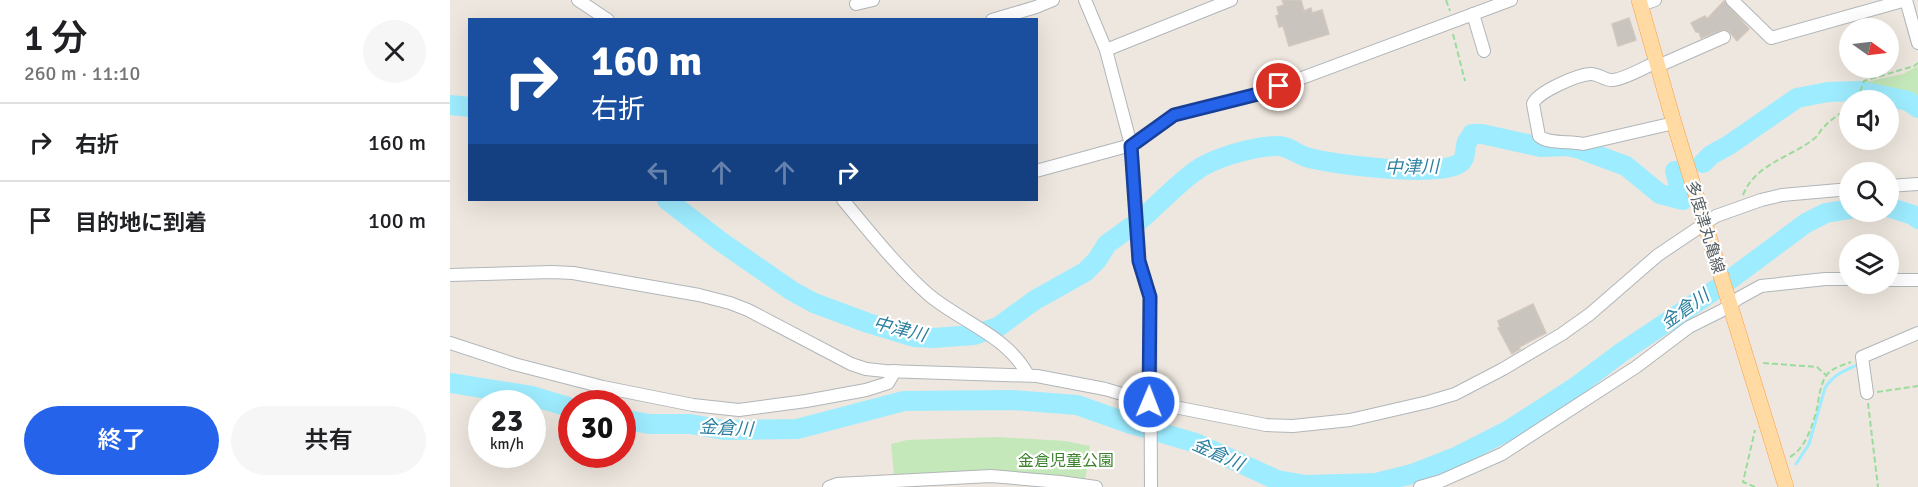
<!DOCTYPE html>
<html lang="ja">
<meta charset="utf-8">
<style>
:root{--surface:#fff;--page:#f6f6f6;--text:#202124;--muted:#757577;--line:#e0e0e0;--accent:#2563eb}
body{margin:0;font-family:Signika,"Noto Sans JP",sans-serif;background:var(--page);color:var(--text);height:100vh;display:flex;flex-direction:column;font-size:22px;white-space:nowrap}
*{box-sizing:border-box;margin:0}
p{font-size:20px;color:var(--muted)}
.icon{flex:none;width:33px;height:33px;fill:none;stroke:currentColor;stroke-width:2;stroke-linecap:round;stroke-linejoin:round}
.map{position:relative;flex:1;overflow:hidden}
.panel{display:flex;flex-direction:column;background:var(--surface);width:450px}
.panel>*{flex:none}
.guide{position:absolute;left:18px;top:18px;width:570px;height:183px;border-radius:0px;box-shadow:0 6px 24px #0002;background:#1a4fa0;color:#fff;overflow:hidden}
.needle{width:39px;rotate:104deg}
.fabs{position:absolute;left:1389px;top:18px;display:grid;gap:12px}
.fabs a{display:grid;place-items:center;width:60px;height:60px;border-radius:50%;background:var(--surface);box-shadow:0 6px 24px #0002;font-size:30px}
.speed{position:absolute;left:18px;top:390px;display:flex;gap:12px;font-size:30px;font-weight:700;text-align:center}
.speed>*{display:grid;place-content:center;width:78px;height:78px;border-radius:50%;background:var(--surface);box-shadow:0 6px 24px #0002;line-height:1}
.speed small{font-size:15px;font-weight:400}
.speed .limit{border:9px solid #d22;background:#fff;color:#111}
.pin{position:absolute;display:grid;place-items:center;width:51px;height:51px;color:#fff;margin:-26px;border:3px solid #fff;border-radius:50%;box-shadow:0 2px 6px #0007}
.me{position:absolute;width:66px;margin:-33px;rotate:1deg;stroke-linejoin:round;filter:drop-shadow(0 0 4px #0008)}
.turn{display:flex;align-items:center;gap:21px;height:126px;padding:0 24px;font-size:27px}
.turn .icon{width:78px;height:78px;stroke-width:2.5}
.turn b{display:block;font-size:42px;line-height:51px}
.lanes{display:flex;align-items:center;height:57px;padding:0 24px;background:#0003;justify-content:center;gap:30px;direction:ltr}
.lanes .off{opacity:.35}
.round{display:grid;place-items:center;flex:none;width:63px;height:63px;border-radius:32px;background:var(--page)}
.head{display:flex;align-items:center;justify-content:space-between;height:102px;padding:0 24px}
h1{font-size:36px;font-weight:600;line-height:45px}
.action{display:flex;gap:12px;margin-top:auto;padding:12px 24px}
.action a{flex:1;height:69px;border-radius:36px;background:var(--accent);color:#fff;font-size:24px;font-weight:600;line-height:69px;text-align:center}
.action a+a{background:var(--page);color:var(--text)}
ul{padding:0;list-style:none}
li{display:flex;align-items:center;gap:18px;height:78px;padding:0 24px;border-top:2px solid var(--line)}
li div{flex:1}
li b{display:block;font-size:22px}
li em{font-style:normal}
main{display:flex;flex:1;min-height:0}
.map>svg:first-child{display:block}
.green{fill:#c4e8b9}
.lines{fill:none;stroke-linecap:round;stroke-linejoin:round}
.stream{stroke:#9eecff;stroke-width:3}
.river{stroke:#9eecff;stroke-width:20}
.building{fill:#cac4be;stroke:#d3c7bd;stroke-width:1.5}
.minor-casing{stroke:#b1b6b9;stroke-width:14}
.major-casing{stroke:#ff9f47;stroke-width:16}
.path{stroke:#9adc9c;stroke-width:2;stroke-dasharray:6 3;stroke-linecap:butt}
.minor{stroke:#fff;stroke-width:12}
.major{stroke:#ffdaa3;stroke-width:15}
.route-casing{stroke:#184099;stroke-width:15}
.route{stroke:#2563eb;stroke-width:10}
.labels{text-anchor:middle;stroke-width:4.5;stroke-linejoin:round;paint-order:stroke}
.street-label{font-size:16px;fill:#585f62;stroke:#fff}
.park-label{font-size:16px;fill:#3a812a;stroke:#fff}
.water-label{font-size:18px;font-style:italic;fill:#2c7f9f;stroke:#fff}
</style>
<main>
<section class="panel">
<div class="head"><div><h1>1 分</h1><p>260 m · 11:10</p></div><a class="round"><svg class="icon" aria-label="close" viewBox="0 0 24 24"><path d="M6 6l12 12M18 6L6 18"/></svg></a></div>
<ul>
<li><svg class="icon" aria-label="right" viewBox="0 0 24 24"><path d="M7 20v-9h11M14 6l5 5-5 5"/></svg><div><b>右折</b></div><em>160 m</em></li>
<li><svg class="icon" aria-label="arrive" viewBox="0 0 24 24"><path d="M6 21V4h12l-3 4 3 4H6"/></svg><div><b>目的地に到着</b></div><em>100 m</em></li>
</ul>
<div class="action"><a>終了</a><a>共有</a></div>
</section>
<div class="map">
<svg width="1468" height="487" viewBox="0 0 1468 487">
<rect width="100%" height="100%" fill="#eee7df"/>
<!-- green -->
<g class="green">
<path d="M1468,66V104L1457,98L1413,88L1416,82L1453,74Z"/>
<path d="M548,437L615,441L640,446L635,481L444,476L441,444L457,440Z"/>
</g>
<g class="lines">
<!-- stream -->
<path class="stream" d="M1346,464L1359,444L1375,388C1383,375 1395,370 1409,364"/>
<!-- river -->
<g class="river">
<path d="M0,105L20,107"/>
<path d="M1253,163L1261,155L1279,145L1347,98L1378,92L1411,91L1458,101L1468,108"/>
<path d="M217,200L270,241L342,291L364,303L418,323L464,337L483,338L524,335L548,327L585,300L635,272L647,260L657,244L682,226"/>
<path d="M1438,207L1463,215L1468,219"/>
<path d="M689,221C708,205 725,186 744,172C762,158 804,146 827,146C836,145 847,154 856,157C882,165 990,178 1010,163C1017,158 1014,149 1017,142C1019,139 1021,137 1022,134H1032L1091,147L1117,146L1130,149L1176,166L1210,194L1233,200L1225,171H1228"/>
<path d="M0,383L82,396L122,408"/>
<path d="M172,419L199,424H240L274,430L347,429L454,401L562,400L627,405L681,424L746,443L827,480L856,485L926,483L962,474L1008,456L1059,430L1124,388L1172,352L1274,284L1356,223L1376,213L1400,209"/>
</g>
</g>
<!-- building -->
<g class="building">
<path d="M832,0H851L854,11L861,8L862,13L872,10L879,34L839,46L833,26L829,27L826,16L829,15L827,7L834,5Z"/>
<path d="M1274,1L1299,29L1287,41L1279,31L1274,29L1251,38L1249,32H1246L1241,23L1255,16L1257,19Z"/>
<path d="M1179,18L1186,40L1168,46L1162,24Z"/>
<path d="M1083,304L1096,333L1069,347L1070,349L1062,354L1048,328L1050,327L1048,321Z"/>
</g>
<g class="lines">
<defs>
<g id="minor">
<path d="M128,0L158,20"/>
<path d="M635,0L656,50L681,145L689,261L700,297L701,487"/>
<path d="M1282,0L1321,38L1456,0L1468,43"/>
<path d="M406,4L423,0"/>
<path d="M1191,5L1205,0"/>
<path d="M1023,14L1034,51"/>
<path d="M542,20L586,7L603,0"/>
<path d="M656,50L781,0"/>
<path d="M1207,62C1195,67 1175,79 1163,80C1155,81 1148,73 1140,74C1127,75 1087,92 1083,104L1089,136C1097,144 1120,141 1133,144L1224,123"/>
<path d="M1208,66L1274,37"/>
<path d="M586,171L681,145L724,115L809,94L1061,0"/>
<path d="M1438,186L1468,184"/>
<path d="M393,200C420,232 447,267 479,295C513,323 556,335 578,375"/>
<path d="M0,275L102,272L123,273L249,295L280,303L298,310L401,364L416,369L435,371L587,376L655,389L699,402L816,425L843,426L900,420L978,402L1005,394L1053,369L1112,334L1140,314L1208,255L1266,216L1311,200L1332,195L1400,189"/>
<path d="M1438,280H1468"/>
<path d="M0,343L64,364L153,387L243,405L289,410L356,401L416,390L438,383L445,371"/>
<path d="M1417,393L1412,357L1468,333"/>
<path d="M379,487L387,484L541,476L610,482L646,487"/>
<path d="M970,487L991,481L1052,454L1186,367L1239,327L1273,310L1289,298L1311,286L1375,279H1400"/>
</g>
<path id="major" d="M1189,0L1224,123L1336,487"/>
</defs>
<!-- minor casing -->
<use href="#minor" class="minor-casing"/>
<!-- major casing -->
<use href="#major" class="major-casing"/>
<!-- path -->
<g class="path">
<path d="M996,0L1000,11"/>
<path d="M1003,34L1015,81"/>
<path d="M1407,100L1414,81L1464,66L1468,63"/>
<path d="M1293,195C1306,163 1340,158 1365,138C1369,135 1370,130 1374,127C1381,119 1391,113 1400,107"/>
<path d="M1313,363L1367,367L1376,375"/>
<path d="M1427,392L1468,386"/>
<path d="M1418,403L1428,487"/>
<path d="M1340,457C1355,449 1363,425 1367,408C1369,398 1370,385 1376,376C1381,368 1393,365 1401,362"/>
<path d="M1305,487L1293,482L1305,430"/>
</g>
<!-- minor -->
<use href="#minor" class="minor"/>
<!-- major -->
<use href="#major" class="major"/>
</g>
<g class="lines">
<defs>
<path id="route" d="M699,402L700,297L689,261L681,146L724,115L808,94L829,86"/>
</defs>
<!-- route casing -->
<use href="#route" class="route-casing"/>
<!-- route -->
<use href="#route" class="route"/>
</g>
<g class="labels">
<!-- street labels -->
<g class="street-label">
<text transform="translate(1256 227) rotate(73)" y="6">多度津丸亀線</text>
</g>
<!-- park labels -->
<g class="park-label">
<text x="616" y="466">金倉児童公園</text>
</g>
<!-- water labels -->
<g class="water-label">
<text transform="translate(962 167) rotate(-1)" y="6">中津川</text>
<text transform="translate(1235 309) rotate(-35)" y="6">金倉川</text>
<text transform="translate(450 329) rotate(14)" y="6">中津川</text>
<text transform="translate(276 428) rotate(3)" y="6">金倉川</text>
<text transform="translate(768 454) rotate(24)" y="6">金倉川</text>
</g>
</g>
</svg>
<div class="fabs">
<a><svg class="needle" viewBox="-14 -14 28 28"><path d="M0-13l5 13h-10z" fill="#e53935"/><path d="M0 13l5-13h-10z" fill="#757577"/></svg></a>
<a><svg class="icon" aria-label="sound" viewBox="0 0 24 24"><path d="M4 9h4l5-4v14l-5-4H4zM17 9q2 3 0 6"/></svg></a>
<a><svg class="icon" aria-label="search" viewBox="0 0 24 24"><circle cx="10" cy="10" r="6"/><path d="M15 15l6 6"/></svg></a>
<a><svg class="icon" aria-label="layers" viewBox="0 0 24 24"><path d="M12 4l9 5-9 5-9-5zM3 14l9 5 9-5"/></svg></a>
</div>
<div class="speed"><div>23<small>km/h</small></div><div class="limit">30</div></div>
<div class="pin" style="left:829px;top:86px;background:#d93025"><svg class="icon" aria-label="arrive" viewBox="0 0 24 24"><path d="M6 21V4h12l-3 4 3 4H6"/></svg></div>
<svg class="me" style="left:699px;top:402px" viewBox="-20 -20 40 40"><circle r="17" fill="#2563eb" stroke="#fff" stroke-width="3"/><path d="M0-11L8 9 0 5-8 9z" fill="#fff"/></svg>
<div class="guide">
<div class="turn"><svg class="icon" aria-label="right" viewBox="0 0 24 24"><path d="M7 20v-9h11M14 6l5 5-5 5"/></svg><div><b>160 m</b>右折</div></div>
<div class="lanes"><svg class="icon off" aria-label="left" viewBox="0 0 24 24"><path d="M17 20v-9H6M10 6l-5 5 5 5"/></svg><svg class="icon off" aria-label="ahead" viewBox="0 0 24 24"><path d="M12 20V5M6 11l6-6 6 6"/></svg><svg class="icon off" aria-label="ahead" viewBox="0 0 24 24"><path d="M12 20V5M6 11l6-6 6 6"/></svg><svg class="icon" aria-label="right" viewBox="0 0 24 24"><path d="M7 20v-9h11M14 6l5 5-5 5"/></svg></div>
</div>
</div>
</main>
